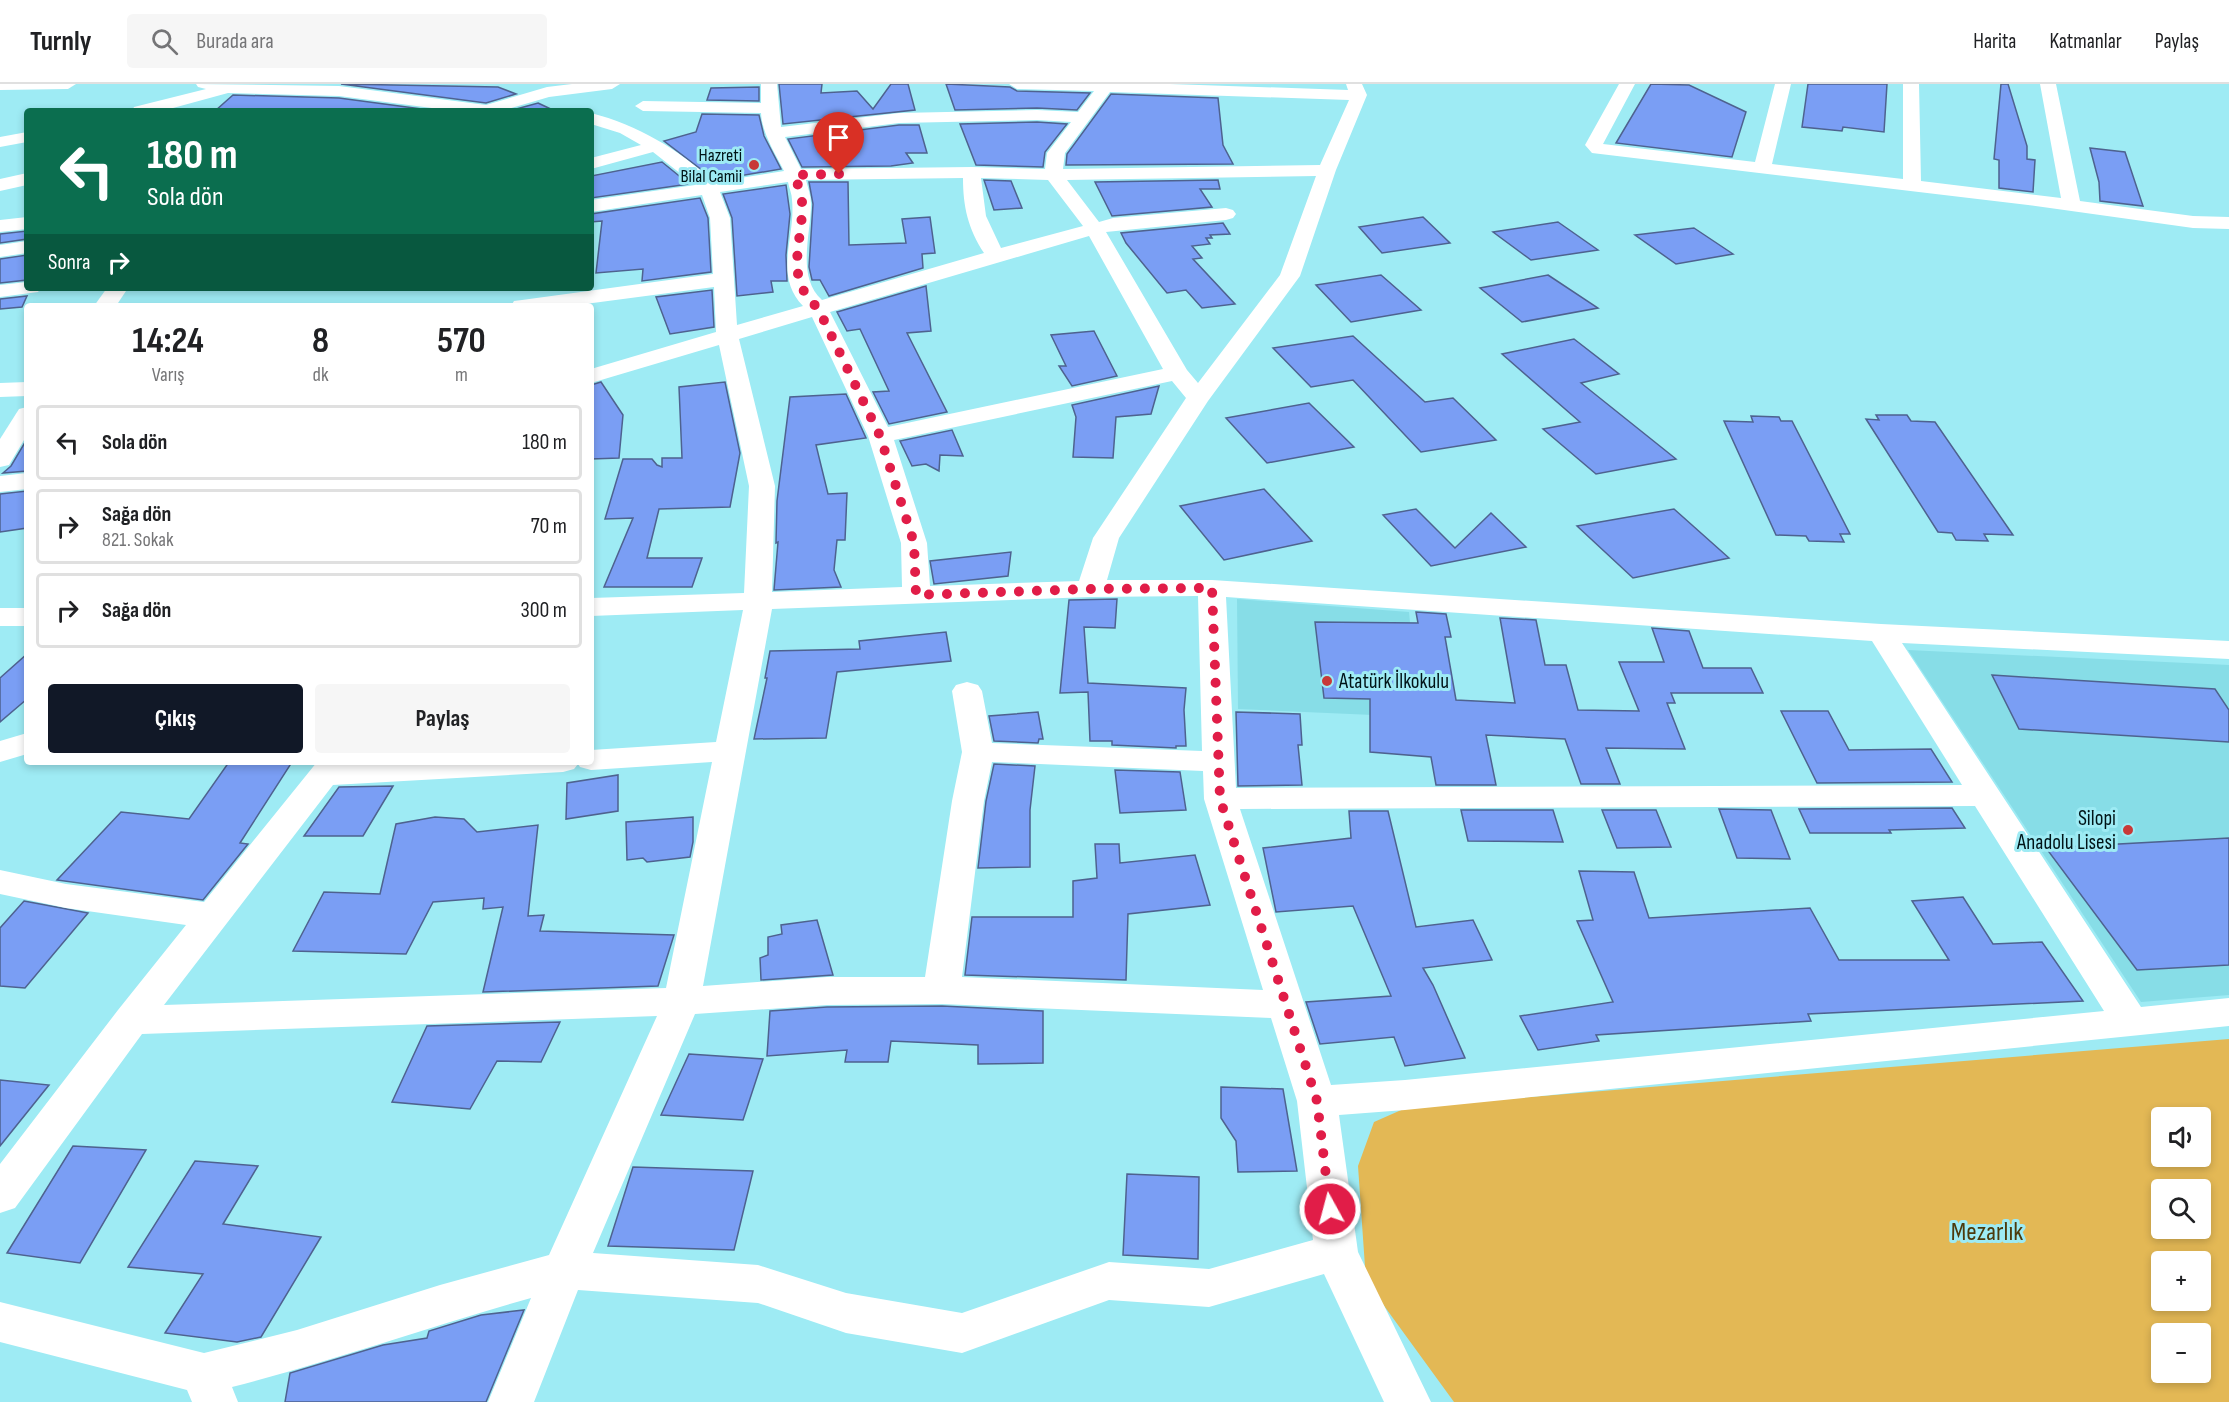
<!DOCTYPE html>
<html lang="tr">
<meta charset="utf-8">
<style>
:root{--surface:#fff;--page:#f6f6f6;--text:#202124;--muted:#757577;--line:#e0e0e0;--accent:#111827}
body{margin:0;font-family:"Sofia Sans Condensed",sans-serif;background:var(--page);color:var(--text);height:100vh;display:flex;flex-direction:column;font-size:22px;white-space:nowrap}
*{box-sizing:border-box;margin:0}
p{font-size:20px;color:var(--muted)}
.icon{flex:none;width:33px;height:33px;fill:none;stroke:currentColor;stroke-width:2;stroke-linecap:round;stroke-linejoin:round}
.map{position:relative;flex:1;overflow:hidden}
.drawer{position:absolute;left:24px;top:219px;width:570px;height:462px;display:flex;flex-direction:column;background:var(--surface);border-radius:6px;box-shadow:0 3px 9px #0003}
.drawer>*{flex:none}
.guide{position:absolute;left:24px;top:24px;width:570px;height:183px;border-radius:6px;box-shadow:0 3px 9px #0003;background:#0b6e4f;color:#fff;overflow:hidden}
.buttons{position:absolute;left:2151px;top:1023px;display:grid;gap:12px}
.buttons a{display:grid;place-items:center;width:60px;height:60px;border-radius:6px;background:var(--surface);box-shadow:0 3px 9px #0003;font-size:30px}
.pin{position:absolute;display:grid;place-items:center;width:51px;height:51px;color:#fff;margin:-62px -26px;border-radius:50% 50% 50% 0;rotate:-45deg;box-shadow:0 0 6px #0007}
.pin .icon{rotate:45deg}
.me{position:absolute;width:66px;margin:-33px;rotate:353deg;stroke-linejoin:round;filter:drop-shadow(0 0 4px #0008)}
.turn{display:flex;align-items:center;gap:21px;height:126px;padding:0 24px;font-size:27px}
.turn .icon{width:78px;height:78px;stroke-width:2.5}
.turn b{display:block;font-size:42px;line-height:51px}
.then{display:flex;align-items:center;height:57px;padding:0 24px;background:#0003;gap:12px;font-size:22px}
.eta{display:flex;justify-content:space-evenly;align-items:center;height:102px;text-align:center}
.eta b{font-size:36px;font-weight:700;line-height:42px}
.cta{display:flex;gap:12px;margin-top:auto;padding:12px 24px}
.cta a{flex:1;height:69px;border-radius:6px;background:var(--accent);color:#fff;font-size:24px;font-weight:700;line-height:69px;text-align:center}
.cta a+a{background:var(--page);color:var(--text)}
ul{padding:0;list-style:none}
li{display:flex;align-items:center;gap:18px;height:75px;margin:0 12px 9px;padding:0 12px;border:3px solid var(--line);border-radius:6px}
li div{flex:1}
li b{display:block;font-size:22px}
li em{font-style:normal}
header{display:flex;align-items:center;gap:36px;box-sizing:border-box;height:84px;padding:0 30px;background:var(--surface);border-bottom:2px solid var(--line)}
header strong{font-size:28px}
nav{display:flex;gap:33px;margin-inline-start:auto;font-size:21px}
.search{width:420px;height:54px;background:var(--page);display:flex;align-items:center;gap:15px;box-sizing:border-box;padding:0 21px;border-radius:6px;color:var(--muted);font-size:22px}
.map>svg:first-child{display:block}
.built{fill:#87dde7}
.green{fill:#e3b855;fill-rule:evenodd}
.building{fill:#7a9ef4;stroke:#4e628f;stroke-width:1.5}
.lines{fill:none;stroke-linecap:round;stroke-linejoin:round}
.street{fill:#fff;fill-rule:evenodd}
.route{stroke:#e11d48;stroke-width:10;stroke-dasharray:0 18}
.poi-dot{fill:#c83938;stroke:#9eebf4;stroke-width:2}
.labels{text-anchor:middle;stroke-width:6;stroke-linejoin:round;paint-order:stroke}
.far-poi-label{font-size:18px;fill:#001417;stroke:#9eebf4;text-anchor:end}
.poi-label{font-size:21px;fill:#001417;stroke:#9eebf4;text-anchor:start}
.near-park-label{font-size:26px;fill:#4c3a0c;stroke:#9eebf4}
</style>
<header>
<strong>Turnly</strong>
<div class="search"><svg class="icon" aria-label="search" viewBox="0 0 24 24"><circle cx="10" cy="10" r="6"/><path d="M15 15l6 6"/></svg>Burada ara</div>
<nav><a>Harita</a><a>Katmanlar</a><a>Paylaş</a></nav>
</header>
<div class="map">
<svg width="2229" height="1318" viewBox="0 0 2229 1318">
<rect width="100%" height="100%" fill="#9eebf4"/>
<!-- built -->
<g class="built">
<path d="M1237,515L1409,528L1419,633L1238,625Z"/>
<path d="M1908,566L2229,581V911L2141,918Z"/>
</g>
<!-- green -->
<path class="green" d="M2229,955V1318H1454L1366,1197L1358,1082L1374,1038L1408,1023ZM2162,1034H2200V1072H2162ZM2162,1106H2200V1144H2162ZM2162,1178H2200V1216H2162ZM2162,1250H2200V1288H2162Z"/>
<!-- building -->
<g class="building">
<path d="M341,0L498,3L516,10L486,19Z"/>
<path d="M779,0H822L821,9L857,7L873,25L891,0H908L915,26L783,40Z"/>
<path d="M946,0L1010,3L1017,7L1090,9L1077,26L1037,24L955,26Z"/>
<path d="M1651,0L1689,1L1746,28L1732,73L1616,59Z"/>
<path d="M1808,0H1887L1884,48L1843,43L1842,47L1802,43Z"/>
<path d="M2001,0H2008L2027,62V75L2035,76L2033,108L1999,104V76L1994,75Z"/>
<path d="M759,3V17L707,16L711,4Z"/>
<path d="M1111,10L1218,14L1223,61L1233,80L1066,81L1067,70Z"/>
<path d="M233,11L339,14L437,27H215Z"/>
<path d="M538,19L555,27H509Z"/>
<path d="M702,30L759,31L764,52L781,85L715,96L664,57L696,48Z"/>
<path d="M1037,38L1067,40L1045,68L1043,83L976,81L960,40Z"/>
<path d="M899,41H919L927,69H906L913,79L891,82L802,83L788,55Z"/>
<path d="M2090,64L2125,68L2143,122L2100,117L2099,98Z"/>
<path d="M662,78L689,100L591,114V92Z"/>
<path d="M984,96L1011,97L1022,124L994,126Z"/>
<path d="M1218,96L1220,105H1200L1212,123L1112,132L1095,98Z"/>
<path d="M809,98H848L849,161L906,159L902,135L930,133L935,169L922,170L923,184L829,212L820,196H812L809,183L813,120Z"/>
<path d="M786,101L790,130L786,171L787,197H771L773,208L737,212L732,134L723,110Z"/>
<path d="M700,114L708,134L711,188L642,197L643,185L596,189L602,137L591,138V130Z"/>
<path d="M1423,133L1450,159L1382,169L1359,143Z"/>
<path d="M1558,138L1598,166L1531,176L1493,148Z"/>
<path d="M1223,139L1230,150L1210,151L1212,154H1206L1210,160L1192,162L1202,174L1193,175L1235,220L1202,224L1186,206L1167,209L1126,159L1121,149Z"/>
<path d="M1694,144L1733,170L1676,180L1635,151Z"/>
<path d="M27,147V155L0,159V150Z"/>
<path d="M27,171V196L0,199V175Z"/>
<path d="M1381,191L1421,226L1351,238L1316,201Z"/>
<path d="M1548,191L1598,224L1522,238L1480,204Z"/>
<path d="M926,202L931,247L907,249L947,328L889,340L873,308L889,307L860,245L847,247L837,228Z"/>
<path d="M712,206L714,243L670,250L656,213Z"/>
<path d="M27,212L22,223L0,225V215Z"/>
<path d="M1094,247L1117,292L1072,302L1059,282H1066L1051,251Z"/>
<path d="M1353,252L1425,318L1453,314L1496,356L1421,368L1353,296L1311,303L1273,264Z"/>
<path d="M1574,255L1619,290L1581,299L1676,375L1596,390L1543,345L1580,338L1502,270Z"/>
<path d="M601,298L623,331L619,374L591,375V301Z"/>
<path d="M725,298L740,369L730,423L659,425L647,474H702L692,503H604L633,434L605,435L623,375H652L657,381L662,383V374H682L679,303Z"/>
<path d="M1159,302L1151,330L1116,333L1113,374L1073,373L1076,333L1072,321Z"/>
<path d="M846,310L866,354L816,361L828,410L847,409L845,456H837L834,486L841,503L774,506L778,458L776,459L777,417L790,313Z"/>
<path d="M1309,319L1354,363L1267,379L1226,334Z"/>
<path d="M1876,331H1907L1911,337L1935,338L2013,451L1984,450L1988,457L1956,456L1952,449L1938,448L1866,335L1879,336Z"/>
<path d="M1751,332L1779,333L1781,337H1792L1850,450H1840L1844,458L1809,457L1806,452L1776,451L1724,337L1753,338Z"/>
<path d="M952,346L963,372L940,371L939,387L926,380L912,382L900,357Z"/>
<path d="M27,355V387L3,389L11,382Z"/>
<path d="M1264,405L1312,457L1224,476L1180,422Z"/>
<path d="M27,407V444L0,448V410Z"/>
<path d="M1416,425L1455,464L1491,429L1526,463L1431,482L1383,431Z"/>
<path d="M1674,425L1729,474L1633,494L1577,442Z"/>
<path d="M1011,468L1008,492L934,500L930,477Z"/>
<path d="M1117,515L1115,544L1084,543L1088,599L1186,604L1184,626L1186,662H1176V664L1112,661V657H1090L1088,608L1060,609L1069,516Z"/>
<path d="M1416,528L1446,530L1451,553H1445L1456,616L1515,619L1500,534L1536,536L1545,581H1566L1578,626L1639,627L1619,578H1664L1652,544L1689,547L1703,584H1751L1763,609H1671L1675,619H1667L1685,665L1606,664L1620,700H1581L1565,655L1486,651L1496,701H1436L1431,673L1370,668V615L1324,614L1315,538L1418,539Z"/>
<path d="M946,548L951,577L837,588L826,654L754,655L767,594H765L770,567L860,565L859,557Z"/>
<path d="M27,570V615L0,638V594Z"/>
<path d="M1992,591L2215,605L2229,626V658L2019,645Z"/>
<path d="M1781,627H1828L1849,666L1931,665L1952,698L1817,699Z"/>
<path d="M1038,628L1043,655H1039L1038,659L994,657L989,632Z"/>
<path d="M1236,628L1300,630L1302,661H1298L1302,701L1238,702Z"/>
<path d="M229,678H292L240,759L248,760L203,816L57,796L121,728L189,735Z"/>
<path d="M994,680L1035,682L1030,726V783L978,784L986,717Z"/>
<path d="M1115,686L1180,688L1186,726L1120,729Z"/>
<path d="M618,691V727L566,735L567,699Z"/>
<path d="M393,702L363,752H304L339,703Z"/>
<path d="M1952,724L1965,744L1889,746L1891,749H1810L1799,725Z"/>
<path d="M1719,725L1771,726L1790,775L1737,774Z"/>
<path d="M1461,726H1553L1563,758L1468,757Z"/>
<path d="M1602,726H1656L1671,763L1617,764Z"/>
<path d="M1349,727H1388L1416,843L1473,836L1492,876L1423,884L1433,901L1465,974L1405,982L1394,953L1320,960L1306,918L1391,912L1353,822L1276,828L1263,764L1351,754Z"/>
<path d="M435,733L464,735L477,748L538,741L528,832L544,831L540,847L674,851L658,902L483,908L503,823L483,825L484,814L433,818L406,870L293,867L324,808L380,810L396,740Z"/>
<path d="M693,733V758L690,773L647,778L643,774L627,776L626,738Z"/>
<path d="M2229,754V881L2137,886L2046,764Z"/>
<path d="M1095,760H1119L1120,779L1195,771L1210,821L1128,830L1126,896L965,891L972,833H1073V797L1097,794Z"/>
<path d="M1579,787L1634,788L1649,834L1810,824L1839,876H1949L1912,817L1963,813L1993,860L2042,858L2083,917L1808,930L1811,937L1596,951L1599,957L1538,966L1520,932L1613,918L1577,837L1593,836Z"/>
<path d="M24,817L88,829L25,904L0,902V844Z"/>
<path d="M817,836L833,891L761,896L760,874L768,871V853L782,850L781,841Z"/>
<path d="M942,922L1043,927V979L978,980V961L891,957L888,978H845L847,966L767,972L770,927L827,923Z"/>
<path d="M560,938L541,978L497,977L470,1025L392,1018L427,942Z"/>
<path d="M689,970L763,975L743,1036L661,1031Z"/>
<path d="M0,996L49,1001L0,1062Z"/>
<path d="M1221,1003L1283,1005L1297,1087L1238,1088L1236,1057L1221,1034Z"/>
<path d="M73,1062L146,1066L80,1179L7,1169Z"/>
<path d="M195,1077L258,1082L223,1140L321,1153L261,1253L237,1258L165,1249L203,1190L128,1183Z"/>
<path d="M633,1083L753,1087L734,1166L608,1162Z"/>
<path d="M1127,1090L1199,1093L1198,1175L1123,1171Z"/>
<path d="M524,1226L486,1318H285L290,1289L383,1261L427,1254L429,1247L481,1231Z"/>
</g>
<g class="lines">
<!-- street -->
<g class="street">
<path d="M0,0H76L68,5L0,6Z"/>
<path d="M196,0L339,2L486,21L547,3L572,0H620L612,5L549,13L501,27H455L339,12L228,9L162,27H132L134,23L206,5L198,3Z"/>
<path d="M761,0H777L781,43L899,29L1037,26L1078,28L1094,7L1017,5L1009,0H1170L1348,6L1346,0H1362L1367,11L1336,86L1300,192L1208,317L1119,454L1107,496H1212L1881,540L2229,557V575L1902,559L2141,923L2229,914V942L1405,1026L1339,1031L1358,1168L1431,1318H1384L1324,1190L1209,1223L1109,1216L962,1269L846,1249L758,1219L578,1206L534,1318H488L531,1214C431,1242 333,1277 232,1303L238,1318H192L187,1306L0,1258V1218L204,1269L297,1246L440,1201L549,1171L657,932L142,950L15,1124L0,1129V1080L118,926L186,841L66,824L0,810V786L66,800L204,818L317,678H591V666L716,658L743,526L591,532V514L744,509L749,402L719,261L591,299V285L716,248L714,203L570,222H511L514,217L522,216L713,190L710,134L702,111L591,128V116L695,101L653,68L591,85V74L641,61L620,49L591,40V29C638,41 678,65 714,98L784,87C775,69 762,49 761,29L643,27L635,22L643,17L761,19ZM1110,8L1349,16L1320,81L1063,85L1065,69ZM1037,36L1071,38L1047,69L1045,85L972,83L801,85L785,53L899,39ZM1316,92L1280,191L1198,299L1187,286L1106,148L1226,136L1233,134L1236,130L1233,126L1226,124L1113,134L1099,138L1067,96ZM963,94C963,122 968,145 984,169L822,216C796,193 811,150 811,120C811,112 808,104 806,96ZM981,94L1048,96L1083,142L1001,164L986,132ZM788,98C789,104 792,110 792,116C796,153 773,191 803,222L737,241L730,134L720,108ZM1089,152L1163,285L888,343L830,228ZM812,233L868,352L901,459L902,503L772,508L775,402L739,255ZM1172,297L1186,314L1093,454L1079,497L930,502L927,459L894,356ZM1198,512L1202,667L992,659L982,607L978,601L967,598L956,601L952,607L962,668L952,717L925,893H827L703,902L772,525L1090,513ZM1226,513L1872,557L1962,701L1236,704ZM712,678L666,904L164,921L333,701L563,688L574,685L578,680L580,683L591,686ZM992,678L1203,687L1204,715L1263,906L962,893L984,717ZM1975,722L2104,927L1405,996L1331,1001L1240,725ZM942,920L1271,934L1297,1017L1313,1156L1209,1185L1109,1178L962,1229L846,1209L758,1181L593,1169L695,930L827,921Z"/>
<path d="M1619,0H1635L1603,60L1755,78L1775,0H1791L1772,80L1903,95V0H1919L1921,97L2061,114L2040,0H2056L2080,117L2193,132L2229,133V145L2193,144L2028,121L1592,69L1585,61Z"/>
<path d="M27,48V58L0,63V53Z"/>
<path d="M27,89V101L0,107V95Z"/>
<path d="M27,133V145L0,148V136Z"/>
<path d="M27,157V169L0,173V161Z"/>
<path d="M27,198V204H41L38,208L0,213V201Z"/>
<path d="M107,204H128L116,222H94Z"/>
<path d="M27,298V312L0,313V299Z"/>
<path d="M27,323V351L9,381L0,383V355L19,325Z"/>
<path d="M27,389V405L0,408V392Z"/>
<rect x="0" y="524" width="27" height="18"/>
<path d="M27,649V670L0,678V657Z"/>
</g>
</g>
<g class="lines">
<!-- route -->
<path class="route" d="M839,90L795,91C797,99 801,109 802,118C804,157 782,193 818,224L880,352L914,459L916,511L1089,505L1212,504L1220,715L1317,1017L1330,1125"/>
</g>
<!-- markers -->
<g class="poi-dot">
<circle cx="754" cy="81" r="6"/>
<circle cx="1327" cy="597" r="6"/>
<circle cx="2128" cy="746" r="6"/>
</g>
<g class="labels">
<!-- far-poi labels -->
<g class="far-poi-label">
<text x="742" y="77">Hazreti<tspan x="742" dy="21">Bilal Camii</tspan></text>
</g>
<!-- poi labels -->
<g class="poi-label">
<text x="1339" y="604">Atatürk İlkokulu</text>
<text x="2116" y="741" text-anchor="end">Silopi<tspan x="2116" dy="24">Anadolu Lisesi</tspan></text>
</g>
<!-- near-park labels -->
<g class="near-park-label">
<text x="1987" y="1156">Mezarlık</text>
</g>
</g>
</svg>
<div class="buttons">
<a><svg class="icon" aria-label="sound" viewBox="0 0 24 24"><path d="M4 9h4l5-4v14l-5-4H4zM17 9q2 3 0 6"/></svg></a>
<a><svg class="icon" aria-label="search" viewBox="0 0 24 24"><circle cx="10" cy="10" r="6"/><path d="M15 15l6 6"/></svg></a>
<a>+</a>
<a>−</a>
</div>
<div class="pin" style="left:839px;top:90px;background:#d93025"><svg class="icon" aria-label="arrive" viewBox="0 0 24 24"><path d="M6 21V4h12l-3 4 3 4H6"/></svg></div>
<svg class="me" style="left:1330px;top:1125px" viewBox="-20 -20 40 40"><circle r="17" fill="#e11d48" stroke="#fff" stroke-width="3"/><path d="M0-11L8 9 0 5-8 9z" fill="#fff"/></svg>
<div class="guide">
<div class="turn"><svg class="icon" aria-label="left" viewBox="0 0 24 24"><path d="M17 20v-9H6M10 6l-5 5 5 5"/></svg><div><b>180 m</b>Sola dön</div></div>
<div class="then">Sonra<svg class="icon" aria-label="right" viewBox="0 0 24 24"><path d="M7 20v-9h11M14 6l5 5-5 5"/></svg></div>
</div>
<section class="drawer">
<div class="eta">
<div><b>14:24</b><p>Varış</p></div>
<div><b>8</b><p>dk</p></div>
<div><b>570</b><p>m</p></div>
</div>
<ul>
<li><svg class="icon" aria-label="left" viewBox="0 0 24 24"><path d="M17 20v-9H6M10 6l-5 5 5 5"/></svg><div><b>Sola dön</b></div><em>180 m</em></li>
<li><svg class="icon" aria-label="right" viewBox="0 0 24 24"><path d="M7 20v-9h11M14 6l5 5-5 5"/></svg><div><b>Sağa dön</b><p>821. Sokak</p></div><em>70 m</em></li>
<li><svg class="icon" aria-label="right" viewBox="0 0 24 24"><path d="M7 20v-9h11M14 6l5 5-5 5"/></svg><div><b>Sağa dön</b></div><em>300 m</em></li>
</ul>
<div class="cta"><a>Çıkış</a><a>Paylaş</a></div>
</section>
</div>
